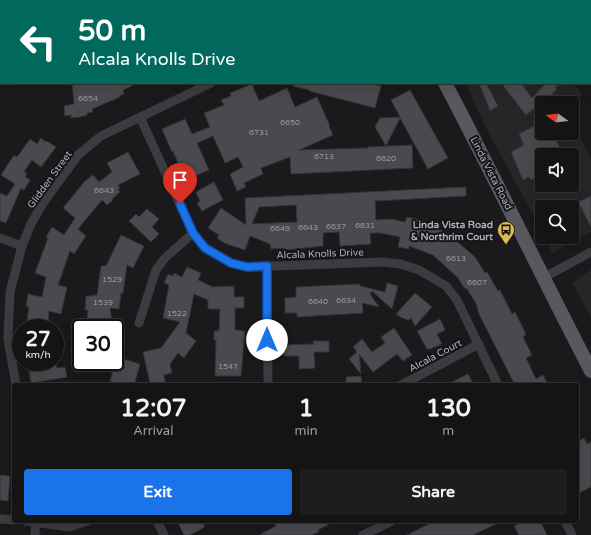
<!DOCTYPE html>
<style>
:root{--surface:#141415;--page:#1d1d1e;--text:#f1f3f6;--muted:#9d9ea0;--line:#333334;--accent:#1a73e8}
body{margin:0;font-family:"Varela Round",sans-serif;background:var(--page);color:var(--text);height:100vh;display:flex;flex-direction:column;font-size:15px;white-space:nowrap}
*{box-sizing:border-box;margin:0}
p{font-size:13px;color:var(--muted)}
.icon{flex:none;width:22px;height:22px;fill:none;stroke:currentColor;stroke-width:2;stroke-linecap:round;stroke-linejoin:round}
.map{position:relative;flex:1;overflow:hidden}
.side{position:absolute;left:12px;top:383px;width:567px;height:140px;display:flex;flex-direction:column;background:var(--surface);border-radius:4px;box-shadow:0 4px 16px #0002,0 0 0 1px var(--line)}
.side>*{flex:none}
.hud{position:absolute;left:0px;top:0px;width:591px;height:84px;box-shadow:0 4px 16px #0002,0 0 0 1px var(--line);background:#00695c;color:#fff;overflow:hidden}
.needle{width:26px;rotate:284deg}
.tools{position:absolute;left:535px;top:96px;display:grid;gap:8px}
.tools a{display:grid;place-items:center;width:44px;height:44px;border-radius:4px;background:var(--surface);box-shadow:0 4px 16px #0002,0 0 0 1px var(--line);font-size:20px}
.speed{position:absolute;left:12px;top:319px;display:flex;gap:8px;font-size:20px;font-weight:700;text-align:center}
.speed>*{display:grid;place-content:center;width:52px;height:52px;border-radius:50%;background:var(--surface);box-shadow:0 4px 16px #0002,0 0 0 1px var(--line);line-height:1}
.speed small{font-size:10px;font-weight:400}
.speed .limit{border:2px solid #111;border-radius:6px;background:#fff;color:#111}
.pin{position:absolute;display:grid;place-items:center;width:34px;height:34px;color:#fff;margin:-41px -17px;border-radius:50% 50% 50% 0;rotate:-45deg;box-shadow:0 0 4px #0007}
.pin .icon{rotate:45deg}
.me{position:absolute;width:44px;margin:-22px;rotate:0deg;stroke-linejoin:round;filter:drop-shadow(0 0 3px #0008)}
.turn{display:flex;align-items:center;gap:14px;height:84px;padding:0 12px;font-size:18px}
.turn .icon{width:52px;height:52px;stroke-width:2.5}
.turn b{display:block;font-size:28px;line-height:34px}
.eta{display:flex;justify-content:space-evenly;align-items:center;height:68px;text-align:center}
.eta b{font-size:24px;font-weight:700;line-height:28px}
.action{display:flex;gap:8px;margin-top:auto;padding:8px 12px}
.action a{flex:1;height:46px;border-radius:4px;background:var(--accent);color:#fff;font-size:16px;font-weight:700;line-height:46px;text-align:center}
.action a+a{background:var(--page);color:var(--text)}
.map>svg:first-child{display:block}
.built{fill:#262629;fill-rule:evenodd}
.building{fill:#494a4e;stroke:#343438;fill-rule:evenodd}
.lines{fill:none;stroke-linecap:round;stroke-linejoin:round}
.street{stroke:#3b3c40;stroke-width:9}
.primary{stroke:#58595f;stroke-width:14}
.route-casing{stroke:#114b97;stroke-width:10}
.route{stroke:#1a73e8;stroke-width:7}
.labels{text-anchor:middle;stroke-width:4;stroke-linejoin:round;paint-order:stroke}
.number-label{font-size:8px;fill:#95979f}
.street-label{font-size:10px;fill:#aeb1ba;stroke:#151517}
.poi-label{font-size:10px;font-weight:bold;fill:#aeb1ba;stroke:#151517;text-anchor:end}
</style>
<div class="map">
<svg width="591" height="535" viewBox="0 0 591 535">
<rect width="100%" height="100%" fill="#1a1a1c"/>
<!-- built -->
<g class="built">
<path d="M465,83H572L582,93L572,107V103H542V133H572V118L591,160V232L552,253L545,237H572V207H542V231L489,134ZM542,155H572V185H542Z"/>
<path d="M591,270V317L572,283Z"/>
</g>
<!-- building -->
<g class="building">
<path d="M72,83H138L123,90L124,94L119,96L120,97L92,109L93,112L87,113V115L80,117L71,118V115L65,116L64,106L74,104Z"/>
<path d="M294,83H368L381,86L375,108L309,91V90L293,86Z"/>
<path d="M479,83H486L498,106L490,111Z"/>
<path d="M501,83H521L532,98L546,83H560L555,88L557,89L549,97L526,115Z"/>
<path d="M252,84L259,101L287,88L295,107L317,97L330,126H329L333,135L299,150L368,148V147L412,145L413,168L291,174L290,157L261,168L263,174L244,183L246,187L237,191L230,174L243,167L238,157L225,163L213,136L197,143L209,170L185,180L173,151L172,152L162,129L185,119L192,134L210,127L204,113L224,105L221,100L231,96L230,93Z"/>
<path d="M410,90L448,158L428,169L400,118L386,146L375,127L380,118L400,117L391,100Z"/>
<path d="M542,122V133H548L552,141L556,139L563,155H542V175L531,180L529,177L523,180L511,152L524,145L519,134Z"/>
<path d="M41,138L46,142L47,141L56,147L41,167L32,160L24,172L27,173L25,177L30,180L24,190L21,188L6,223L0,221V193L7,196L15,184L1,175L14,155L17,157L30,139L37,144Z"/>
<path d="M128,152L140,174L118,185L120,188L118,189L120,192L112,199L113,200L107,205L102,200L78,229L86,236L74,254L70,251L58,285L67,287L61,314L49,311L48,328H26L29,307L26,306L28,294L42,297L46,277L35,273L48,238L46,237L52,227L64,235L75,218L63,208L85,181L93,175L99,182L112,172L107,163Z"/>
<path d="M214,182L223,200L202,211L197,203L200,201L196,192Z"/>
<path d="M466,187V196L375,201L376,220L391,219L405,222L407,217L416,219L447,233L475,257L485,273L487,272L498,291L500,290L512,314L515,312L526,334L523,337L532,355L526,358L536,379L543,375L548,385H515L479,314L476,303L466,288L465,289L458,278L433,255L409,246V249L398,247L400,237L380,233H370L371,244L340,246L339,232L323,233V246L284,250V248L271,249L270,244L250,236L245,250L224,243L217,238L219,235L208,228L221,208L246,225L245,198ZM296,205L297,222L252,224L259,207Z"/>
<path d="M591,196V227L578,202Z"/>
<path d="M147,209L159,219L152,227L159,234L151,242L129,221L136,214L139,217Z"/>
<path d="M121,235L144,246L133,268L127,265L123,293H121L119,309L110,308L113,328H86L88,310H85L86,296H93V295H97L101,266H106Z"/>
<path d="M187,267L201,273L198,280L213,287L234,286V297H244V308H235V330L245,331L241,376H215L216,340H214V331H219L220,309H208V300L194,294L186,333L196,341L184,358L178,353L170,364L172,373L164,375L165,382L152,385L150,383L143,352L161,348L180,322L163,318L169,285L164,283L168,274L173,276L174,273L182,277Z"/>
<path d="M387,283L398,286L392,309L372,291L370,294L379,307L362,303L363,313L297,317V313H285V298L296,297V287L360,284V286L385,292Z"/>
<path d="M415,293L432,307L415,326L411,318L409,320L402,318L396,314Z"/>
<path d="M440,319L445,330L437,334L442,344L430,349H427L417,331Z"/>
<path d="M394,328L412,355L403,361L397,354L373,372L359,354L361,374L349,359L357,352L353,347L362,339L372,352L385,343L381,337Z"/>
<path d="M313,341H329V352H314L315,368L299,369V356H284V345L314,344Z"/>
<path d="M117,357L140,364L134,385H122L110,381Z"/>
<path d="M40,362H55L57,368L65,367L67,377L31,383L29,372L39,370L38,365L41,364Z"/>
<path d="M468,374L474,385H446Z"/>
<path d="M361,376L362,385H346V377Z"/>
<path d="M584,438L587,444L591,442V487L577,494V442Z"/>
<path d="M0,475L10,476L8,501L0,500Z"/>
<path d="M177,521H202L205,527L190,535H184Z"/>
<path d="M280,521H335L318,530L319,532L312,535H259L276,526L275,523Z"/>
<path d="M435,521H502L473,535H407Z"/>
<path d="M525,521H540L547,535H519L514,526Z"/>
</g>
<g class="lines">
<!-- street -->
<g class="street">
<path d="M65,1L72,0"/>
<path d="M321,1L322,0"/>
<path d="M0,11H1"/>
<path d="M140,117L193,233L205,248L231,263L247,267L383,262L401,264L419,270L446,286L457,300L498,385"/>
<path d="M0,238L22,246"/>
<path d="M267,266L268,385"/>
<path d="M543,278L591,252"/>
<path d="M139,323L156,270L165,258L193,233"/>
<path d="M16,385L8,339L10,292L22,246L31,224L43,203L78,155L101,136L211,83"/>
<path d="M401,385L479,344"/>
<path d="M0,519L14,520"/>
<path d="M26,521L69,527L88,521"/>
<path d="M157,521L164,535"/>
<path d="M565,521L572,535"/>
<path d="M35,535L36,521"/>
<path d="M363,535L392,521"/>
</g>
<!-- primary -->
<g class="primary">
<path d="M391,0L392,1"/>
<path d="M445,83C495,178 541,275 591,371"/>
</g>
</g>
<g class="lines">
<defs>
<path id="route" d="M180,204L193,233L205,248L231,263L247,267L267,266V340"/>
</defs>
<!-- route casing -->
<use href="#route" class="route-casing"/>
<!-- route -->
<use href="#route" class="route"/>
</g>
<!-- icons -->
<defs>
<symbol id="bus-pin" viewBox="-11 -11 22 30"><path d="M0 17L-7.5 6A9.5 9.5 0 1 1 7.5 6Z" fill="#e0ba4e" stroke="#151517"/><path d="M-5-6H5V4H4V6H2V4H-2V6H-4V4H-5ZM-3.5-4V0h7V-4ZM-3.5 1.2v1.5H-2V1.2ZM2 1.2v1.5H3.5V1.2Z" fill="#111"/></symbol>
</defs>
<g fill-rule="evenodd">
<use href="#bus-pin" x="496" y="220" width="20" height="27"/>
</g>
<g class="labels">
<!-- number labels -->
<g class="number-label">
<text x="88" y="101">6654</text>
<text x="290" y="125">6650</text>
<text x="259" y="135">6731</text>
<text x="324" y="159">6713</text>
<text x="386" y="161">6620</text>
<text x="104" y="193">6643</text>
<text x="365" y="228">6631</text>
<text x="336" y="229">6637</text>
<text x="308" y="230">6643</text>
<text x="280" y="231">6649</text>
<text x="456" y="261">6613</text>
<text x="112" y="282">1529</text>
<text x="477" y="285">6607</text>
<text x="346" y="303">6634</text>
<text x="318" y="304">6640</text>
<text x="103" y="305">1539</text>
<text x="177" y="316">1522</text>
<text x="228" y="369">1547</text>
</g>
<!-- street labels -->
<g class="street-label">
<text transform="translate(492 173) rotate(63)" y="4">Linda Vista Road</text>
<text transform="translate(49 179) rotate(-54)" y="4">Glidden Street</text>
<text transform="translate(320 253) rotate(-2)" y="4">Alcala Knolls Drive</text>
<text transform="translate(435 355) rotate(-28)" y="4">Alcala Court</text>
</g>
<!-- poi labels -->
<g class="poi-label">
<text x="493" y="228">Linda Vista Road<tspan x="493" dy="12">&amp; Northrim Court</tspan></text>
</g>
</g>
</svg>
<div class="tools">
<a><svg class="needle" viewBox="-14 -14 28 28"><path d="M0-13l5 13h-10z" fill="#e53935"/><path d="M0 13l5-13h-10z" fill="#9d9ea0"/></svg></a>
<a><svg class="icon" aria-label="sound" viewBox="0 0 24 24"><path d="M4 9h4l5-4v14l-5-4H4zM17 9q2 3 0 6"/></svg></a>
<a><svg class="icon" aria-label="search" viewBox="0 0 24 24"><circle cx="10" cy="10" r="6"/><path d="M15 15l6 6"/></svg></a>
</div>
<div class="speed"><div>27<small>km/h</small></div><div class="limit">30</div></div>
<div class="pin" style="left:180px;top:204px;background:#d93025"><svg class="icon" aria-label="arrive" viewBox="0 0 24 24"><path d="M6 21V4h12l-3 4 3 4H6"/></svg></div>
<svg class="me" style="left:267px;top:340px" viewBox="-20 -20 40 40"><circle r="19" fill="#fff"/><path d="M0-13L10 11 0 6-10 11z" fill="#1a73e8"/></svg>
<div class="hud">
<div class="turn"><svg class="icon" aria-label="left" viewBox="0 0 24 24"><path d="M17 20v-9H6M10 6l-5 5 5 5"/></svg><div><b>50 m</b>Alcala Knolls Drive</div></div>
</div>
<section class="side">
<div class="eta">
<div><b>12:07</b><p>Arrival</p></div>
<div><b>1</b><p>min</p></div>
<div><b>130</b><p>m</p></div>
</div>
<div class="action"><a>Exit</a><a>Share</a></div>
</section>
</div>
